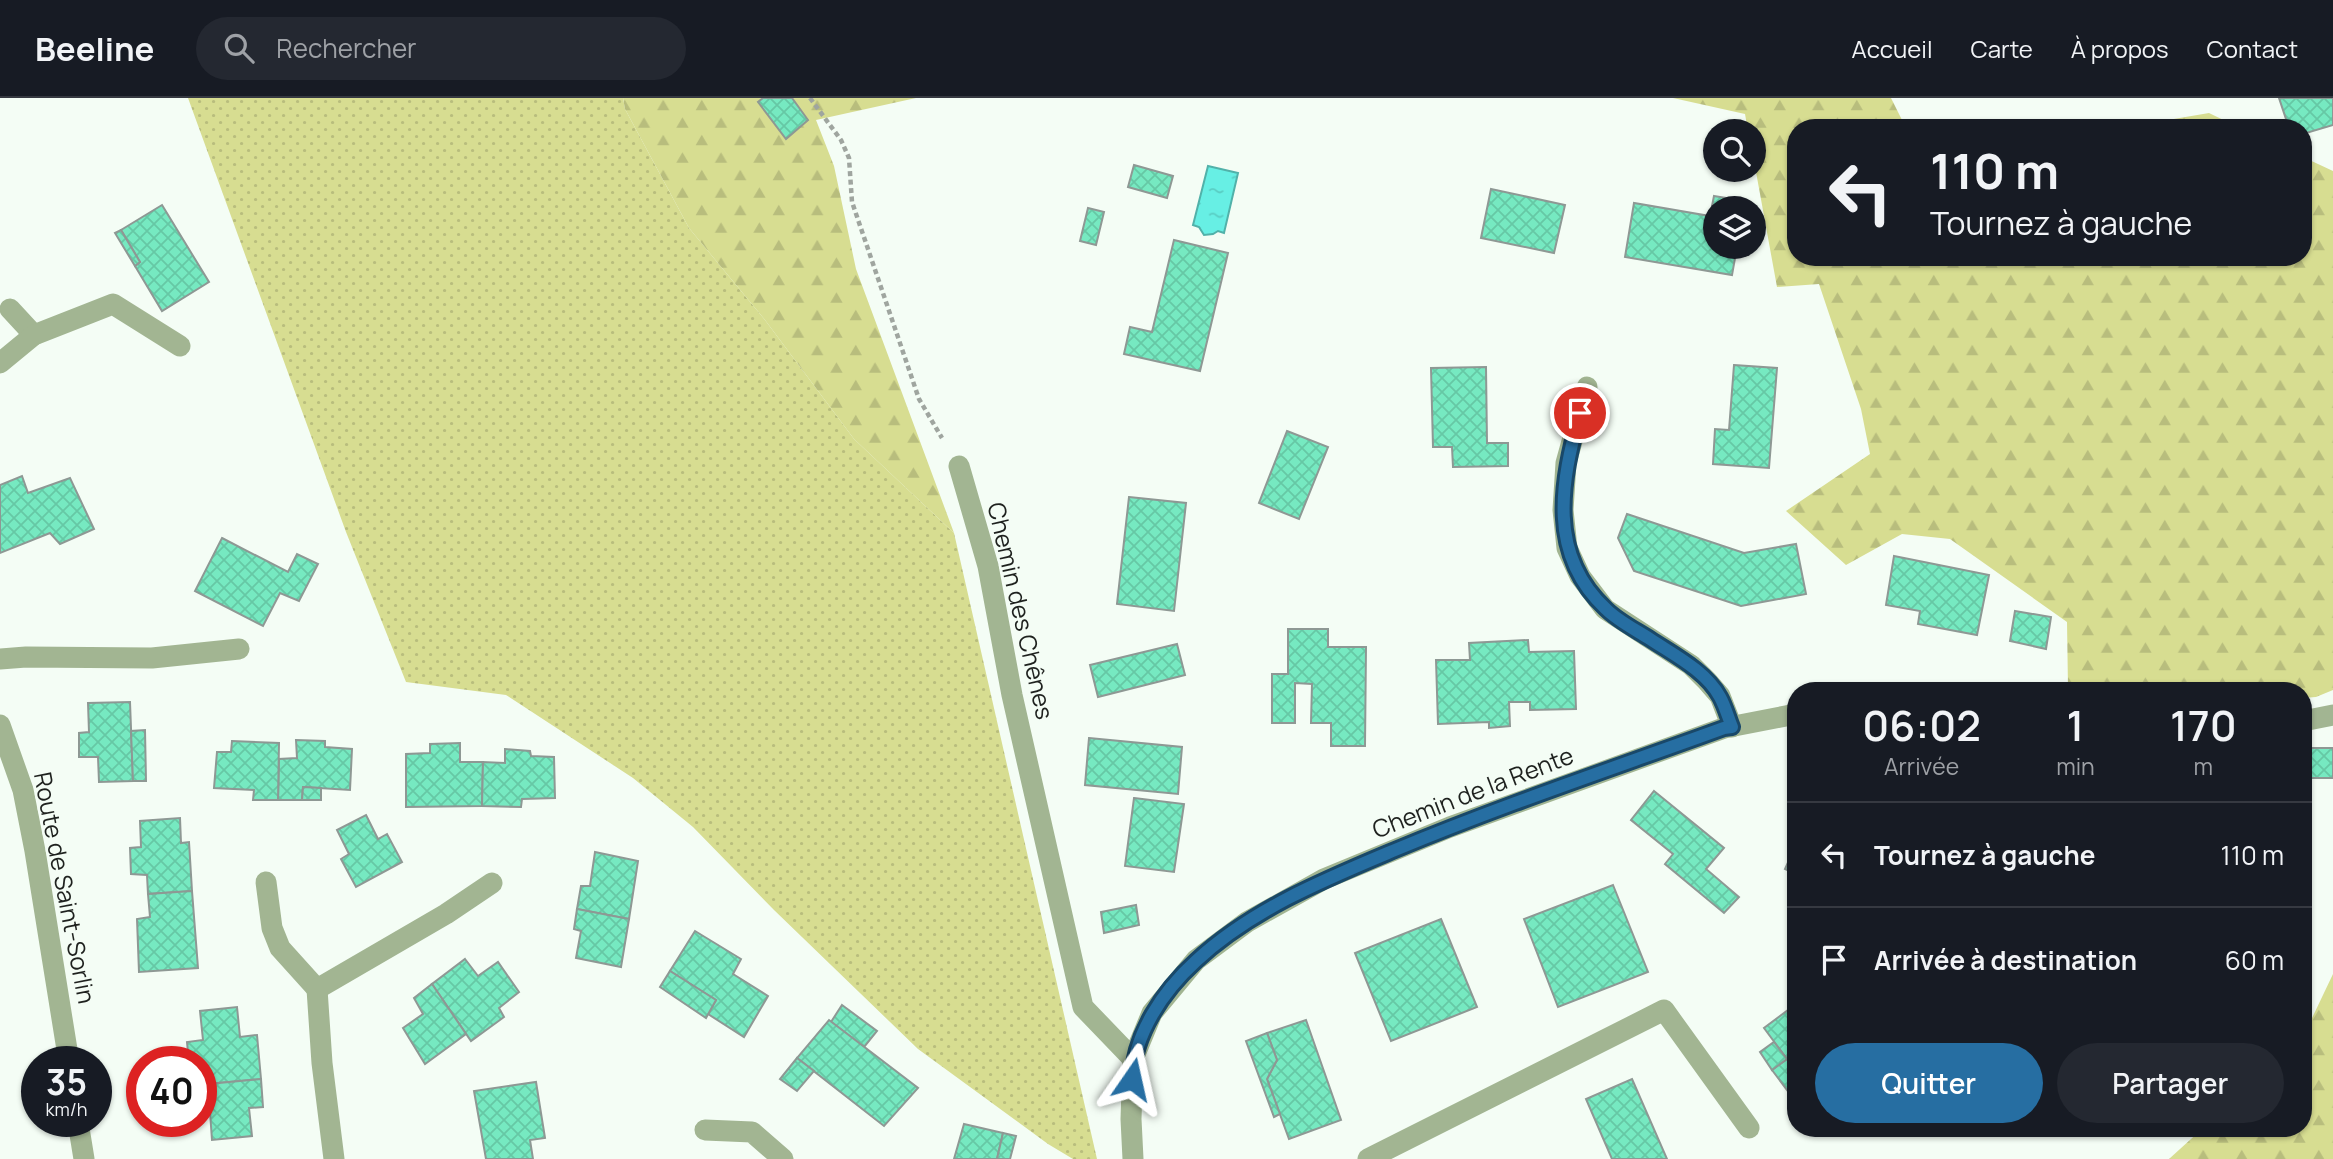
<!DOCTYPE html>
<html lang="fr">
<meta charset="utf-8">
<style>
:root{--surface:#171b24;--page:#242831;--text:#f1f3f6;--muted:#9ea1a6;--line:#363941;--accent:#266ea2}
body{margin:0;font-family:Manrope,sans-serif;background:var(--page);color:var(--text);height:100vh;display:flex;flex-direction:column;font-size:26px;white-space:nowrap}
*{box-sizing:border-box;margin:0}
p{font-size:23px;color:var(--muted)}
.icon{flex:none;width:38px;height:38px;fill:none;stroke:currentColor;stroke-width:2;stroke-linecap:round;stroke-linejoin:round}
.map{position:relative;flex:1;overflow:hidden}
.details{position:absolute;left:1787px;top:584px;width:525px;height:455px;display:flex;flex-direction:column;background:var(--surface);border-radius:28px;box-shadow:0 2px 5px #0004}
.details>*{flex:none}
.top-card{position:absolute;left:1787px;top:21px;width:525px;height:147px;border-radius:28px;box-shadow:0 2px 5px #0004;background:#171b24;color:var(--text);overflow:hidden}
.controls{position:absolute;left:1703px;top:21px;display:grid;gap:14px}
.controls a{display:grid;place-items:center;width:63px;height:63px;border-radius:50%;background:var(--surface);box-shadow:0 2px 5px #0004;font-size:35px}
.speed{position:absolute;left:21px;top:948px;display:flex;gap:14px;font-size:35px;font-weight:700;text-align:center}
.speed>*{display:grid;place-content:center;width:91px;height:91px;border-radius:50%;background:var(--surface);box-shadow:0 2px 5px #0004;line-height:1}
.speed small{font-size:18px;font-weight:400}
.speed .limit{border:10px solid #d22;background:#fff;color:#111}
.pin{position:absolute;display:grid;place-items:center;width:60px;height:60px;color:#fff;margin:-30px;border:4px solid #fff;border-radius:50%;box-shadow:0 2px 7px #0007}
.me{position:absolute;width:77px;margin:-38px;rotate:11deg;stroke-linejoin:round;filter:drop-shadow(0 0 5px #0008)}
.turn{display:flex;align-items:center;gap:24px;height:147px;padding:0 28px;font-size:32px}
.turn .icon{width:91px;height:91px;stroke-width:2.5}
.turn b{display:block;font-size:49px;line-height:60px}
.eta{display:flex;justify-content:space-evenly;align-items:center;height:119px;text-align:center}
.eta b{font-size:42px;font-weight:600;line-height:49px}
.primary-button{display:flex;gap:14px;margin-top:auto;padding:14px 28px}
.primary-button a{flex:1;height:80px;border-radius:42px;background:var(--accent);color:#fff;font-size:28px;font-weight:600;line-height:80px;text-align:center}
.primary-button a+a{background:var(--page);color:var(--text)}
ul{padding:0;list-style:none}
li{display:flex;align-items:center;gap:21px;height:105px;padding:0 28px;border-top:2px solid var(--line)}
li div{flex:1}
li b{display:block;font-size:26px}
li em{font-style:normal}
header{display:flex;align-items:center;gap:42px;box-sizing:border-box;height:98px;padding:0 35px;background:var(--surface);border-bottom:2px solid var(--line)}
header strong{font-size:33px}
nav{display:flex;gap:38px;margin-inline-start:auto;font-size:24px}
.search{width:490px;height:63px;background:var(--page);display:flex;align-items:center;gap:18px;box-sizing:border-box;padding:0 24px;border-radius:38px;color:var(--muted);font-size:26px}
.map>svg:first-child{display:block}
.grass{fill:url(#grass-dots)}
.forest{fill:url(#forest-firs)}
.water{fill:url(#water-ripples);stroke:#51b1a9;stroke-width:2}
.building{fill:url(#building-cross-hatch);stroke:#8e9894;stroke-width:2}
.lines{fill:none;stroke-linecap:round;stroke-linejoin:round}
.path{stroke:#9fa59f;stroke-width:4.5;stroke-dasharray:5 3.5;stroke-linecap:butt}
.service{stroke:#a2b592;stroke-width:21}
.minor{stroke:#a2b592;stroke-width:21}
.tertiary{stroke:#a2b592;stroke-width:21}
.route-casing{stroke:#194869;stroke-width:18}
.route{stroke:#266ea2;stroke-width:12}
.labels{text-anchor:middle;stroke-width:5;stroke-linejoin:round;paint-order:stroke}
.street-label{font-size:24px;fill:#1e211e;stroke:#f4fdf5}
</style>
<header>
<strong>Beeline</strong>
<div class="search"><svg class="icon" aria-label="search" viewBox="0 0 24 24"><circle cx="10" cy="10" r="6"/><path d="M15 15l6 6"/></svg>Rechercher</div>
<nav><a>Accueil</a><a>Carte</a><a>À propos</a><a>Contact</a></nav>
</header>
<div class="map">
<svg width="2333" height="1061" viewBox="0 0 2333 1061">
<defs>
<pattern id="grass-dots" width="8" height="8" patternUnits="userSpaceOnUse" patternTransform="scale(1.75)"><rect width="8" height="8" fill="#d7dd91"/><path d="M2 2h.1M6 6h.1" fill="none" stroke="#b8bd7d" stroke-width="1.8" stroke-linecap="round"/></pattern>
<pattern id="forest-firs" width="22" height="20" patternUnits="userSpaceOnUse" patternTransform="scale(1.75)"><rect width="22" height="20" fill="#d7dd91"/><path d="M5 1l3.5 6h-7zM16 11l3.5 6h-7z" fill="#b8bd7d"/></pattern>
<pattern id="water-ripples" width="26" height="14" patternUnits="userSpaceOnUse" patternTransform="scale(1.75)"><rect width="26" height="14" fill="#67efe4"/><path d="M2 4q2-2 4 0t4 0M15 11q2-2 4 0t4 0" fill="none" stroke="#59cdc3"/></pattern>
<pattern id="building-cross-hatch" width="8" height="8" patternUnits="userSpaceOnUse" patternTransform="scale(1.75)"><rect width="8" height="8" fill="#76e9c1"/><path d="M0 0l8 8M0 8l8-8" fill="none" stroke="#66c8a5"/></pattern>
</defs>
<rect width="100%" height="100%" fill="#f4fdf5"/>
<!-- grass -->
<path class="grass" d="M188,0H623L625,11L689,130L765,222L854,341L954,435L1097,1061H1073L1048,1046L918,951L774,812L693,729L633,680L506,597L406,584L346,434Z"/>
<!-- forest -->
<g class="forest">
<path d="M623,0H916L816,22L834,68L856,171L954,435L854,341L765,222L689,130L625,11Z"/>
<path d="M1673,0H1891L1906,30H1796V159H2303V59L2333,73V592L2316,599L2303,600V593H2101L2068,591L2067,524L1950,441L1902,436L1846,467L1786,413L1870,356L1861,311L1819,186L1777,189L1754,63V33H1748L1745,16Z"/>
<path d="M2209,15L2240,30H2121Z"/>
<path d="M2333,876V1061H2169L2202,1031H2303V939Z"/>
</g>
<!-- water -->
<path class="water" d="M1208,68L1238,75L1224,135L1218,133L1213,136L1204,137L1199,129L1193,127Z"/>
<!-- building -->
<g class="building">
<path d="M763,0H792L808,22L786,41L758,4Z"/>
<path d="M2279,0H2333V27L2303,36V30H2289Z"/>
<path d="M1134,67L1173,78L1167,100L1128,89Z"/>
<path d="M1491,91L1565,107L1554,155L1481,140Z"/>
<path d="M1714,98L1745,103L1743,110H1715V149H1737L1732,177L1625,159L1634,105L1710,118Z"/>
<path d="M162,107L209,184L162,213L135,168L140,164L121,132Z"/>
<path d="M1088,110L1104,114L1096,147L1080,143Z"/>
<path d="M121,132L140,164L135,168L115,135Z"/>
<path d="M1174,142L1228,155L1200,273L1124,256L1130,229L1152,234Z"/>
<path d="M1734,267L1777,270L1769,370L1713,366L1715,331L1729,332Z"/>
<path d="M1486,269L1487,345H1508V368L1453,369L1452,349H1433L1431,270Z"/>
<path d="M1287,333L1328,349L1299,421L1259,405Z"/>
<path d="M22,378L28,395L70,380L94,431L60,446L50,435L0,455V387Z"/>
<path d="M1129,399L1186,405L1174,513L1117,506Z"/>
<path d="M1627,416L1744,455L1796,446L1806,496L1741,508L1634,473L1618,440Z"/>
<path d="M222,440L288,474L297,456L318,466L299,503L280,495L263,528L195,493Z"/>
<path d="M1894,458L1989,477L1977,537L1918,526L1920,513L1886,507Z"/>
<path d="M2015,513L2051,519L2046,551L2010,543Z"/>
<path d="M1288,531H1328V549H1366L1365,648H1331V625H1311L1312,586L1295,585V625H1272V576H1288Z"/>
<path d="M1528,542L1529,554L1574,553L1576,611L1530,612V604H1509L1510,628L1489,630V624L1438,626L1436,562H1470L1469,545Z"/>
<path d="M1177,546L1185,577L1098,599L1090,567Z"/>
<path d="M130,604L133,683L99,684L98,659H79V635L89,634L88,605Z"/>
<path d="M145,632L146,683H133L131,633Z"/>
<path d="M1089,640L1182,649L1178,696L1085,687Z"/>
<path d="M296,642L325,643V649L352,651L350,692L303,689L302,702H278L279,661L297,660Z"/>
<path d="M232,643L279,645L278,702H253L254,692L214,690L217,654H231Z"/>
<path d="M460,645V664H483L482,708L406,709V656L430,655V646Z"/>
<rect x="2303" y="650" width="30" height="30"/>
<path d="M505,651L530,653L531,658L554,659L555,700L522,701L521,709L482,708L483,664L505,665Z"/>
<path d="M303,689L321,690V702H302Z"/>
<path d="M1654,693L1724,750L1706,771L1739,799L1724,815L1665,766L1673,756L1631,722Z"/>
<path d="M1134,700L1184,706L1174,774L1125,768Z"/>
<path d="M366,717L378,741L387,736L402,764L356,789L341,761L349,756L337,732Z"/>
<path d="M180,720L181,745L189,744L192,793L148,796L147,777L131,776L130,750L141,749L140,723Z"/>
<path d="M1796,747V776L1785,771Z"/>
<path d="M595,754L638,763L629,821L577,811L581,788H590Z"/>
<path d="M1613,787L1648,874L1558,909L1524,821Z"/>
<path d="M192,793L198,870L139,874L137,821L150,819L148,796Z"/>
<path d="M1136,807L1139,827L1104,835L1101,814Z"/>
<path d="M577,811L629,821L621,869L576,860L581,833L574,831Z"/>
<path d="M1441,821L1477,909L1391,943L1355,855Z"/>
<path d="M695,833L741,861L733,876L768,898L744,939L708,916L716,902L670,873Z"/>
<path d="M465,861L478,878L498,864L519,894L499,910L504,919L471,943L432,886Z"/>
<path d="M670,873L716,902L706,920L660,889Z"/>
<path d="M432,886L466,936L425,966L403,930L423,916L414,900Z"/>
<path d="M1796,906V1004L1772,972L1787,961L1764,930Z"/>
<path d="M842,907L877,933L864,949L831,924Z"/>
<path d="M237,909L240,939L257,937L261,981L208,986L206,969L201,970V964H189L187,944L203,942L200,913Z"/>
<path d="M829,922L918,990L884,1028L797,960Z"/>
<path d="M1306,922L1341,1022L1289,1041L1267,981L1277,962L1267,935Z"/>
<path d="M1267,935L1277,962L1267,981L1280,1016L1274,1019L1246,943Z"/>
<path d="M1774,944L1787,961L1772,972L1760,954Z"/>
<path d="M797,960L814,973L797,993L780,981Z"/>
<path d="M261,981L263,1009L249,1010L252,1038L212,1042L208,986Z"/>
<path d="M1632,981L1667,1061H1612L1586,1001Z"/>
<path d="M536,984L545,1040L530,1042L533,1061H486L474,993Z"/>
<path d="M964,1026L1003,1035L997,1061H954Z"/>
<path d="M1003,1035L1016,1038L1010,1061H997Z"/>
</g>
<g class="lines">
<!-- path -->
<path class="path" d="M810,0L841,42L849,60L852,104L919,301L942,340"/>
<!-- service -->
<g class="service">
<path d="M10,211L34,237"/>
<path d="M0,265L34,237L113,206L180,248"/>
<path d="M1587,289L1566,365L1563,412L1567,450L1580,478L1605,511L1691,567L1707,583L1720,598L1732,629"/>
<path d="M959,368L988,468L1012,597L1083,909L1133,961"/>
<path d="M0,561L26,559L152,560L239,551"/>
<path d="M1368,1061L1664,912L1749,1030"/>
</g>
<!-- minor -->
<g class="minor">
<path d="M266,784L272,830L280,850L317,891"/>
<path d="M705,1032L752,1034L783,1061"/>
<path d="M334,1061L322,965L317,891L446,816L492,785"/>
</g>
<!-- tertiary -->
<g class="tertiary">
<path d="M2303,623L2333,617"/>
<path d="M0,627L23,692L35,753L69,964"/>
<path d="M78,1024L84,1061"/>
<path d="M1133,1061L1131,1021L1133,961L1152,915L1196,862L1247,824L1324,781L1450,729L1724,630L1796,616"/>
</g>
</g>
<g class="lines">
<defs>
<path id="route" d="M1132,981C1134,936 1163,893 1196,863C1252,811 1326,781 1395,752C1503,707 1614,670 1724,630L1732,629C1728,619 1725,608 1720,599C1706,573 1674,557 1650,541C1636,532 1618,523 1606,511C1547,456 1561,384 1580,315"/>
</defs>
<!-- route casing -->
<use href="#route" class="route-casing"/>
<!-- route -->
<use href="#route" class="route"/>
</g>
<g class="labels">
<!-- street labels -->
<g class="street-label">
<text transform="translate(1020 513) rotate(77)" y="8">Chemin des Chênes</text>
<text transform="translate(1473 695) rotate(-21)" y="8">Chemin de la Rente</text>
<text transform="translate(64 790) rotate(79)" y="8">Route de Saint-Sorlin</text>
</g>
</g>
</svg>
<div class="controls">
<a><svg class="icon" aria-label="search" viewBox="0 0 24 24"><circle cx="10" cy="10" r="6"/><path d="M15 15l6 6"/></svg></a>
<a><svg class="icon" aria-label="layers" viewBox="0 0 24 24"><path d="M12 4l9 5-9 5-9-5zM3 14l9 5 9-5"/></svg></a>
</div>
<div class="speed"><div>35<small>km/h</small></div><div class="limit">40</div></div>
<div class="pin" style="left:1580px;top:315px;background:#d93025"><svg class="icon" aria-label="arrive" viewBox="0 0 24 24"><path d="M6 21V4h12l-3 4 3 4H6"/></svg></div>
<svg class="me" style="left:1132px;top:981px" viewBox="-20 -20 40 40"><path d="M0-17L14 15 0 8-14 15z" fill="#266ea2" stroke="#fff" stroke-width="4"/></svg>
<div class="top-card">
<div class="turn"><svg class="icon" aria-label="left" viewBox="0 0 24 24"><path d="M17 20v-9H6M10 6l-5 5 5 5"/></svg><div><b>110 m</b>Tournez à gauche</div></div>
</div>
<section class="details">
<div class="eta">
<div><b>06:02</b><p>Arrivée</p></div>
<div><b>1</b><p>min</p></div>
<div><b>170</b><p>m</p></div>
</div>
<ul>
<li><svg class="icon" aria-label="left" viewBox="0 0 24 24"><path d="M17 20v-9H6M10 6l-5 5 5 5"/></svg><div><b>Tournez à gauche</b></div><em>110 m</em></li>
<li><svg class="icon" aria-label="arrive" viewBox="0 0 24 24"><path d="M6 21V4h12l-3 4 3 4H6"/></svg><div><b>Arrivée à destination</b></div><em>60 m</em></li>
</ul>
<div class="primary-button"><a>Quitter</a><a>Partager</a></div>
</section>
</div>
